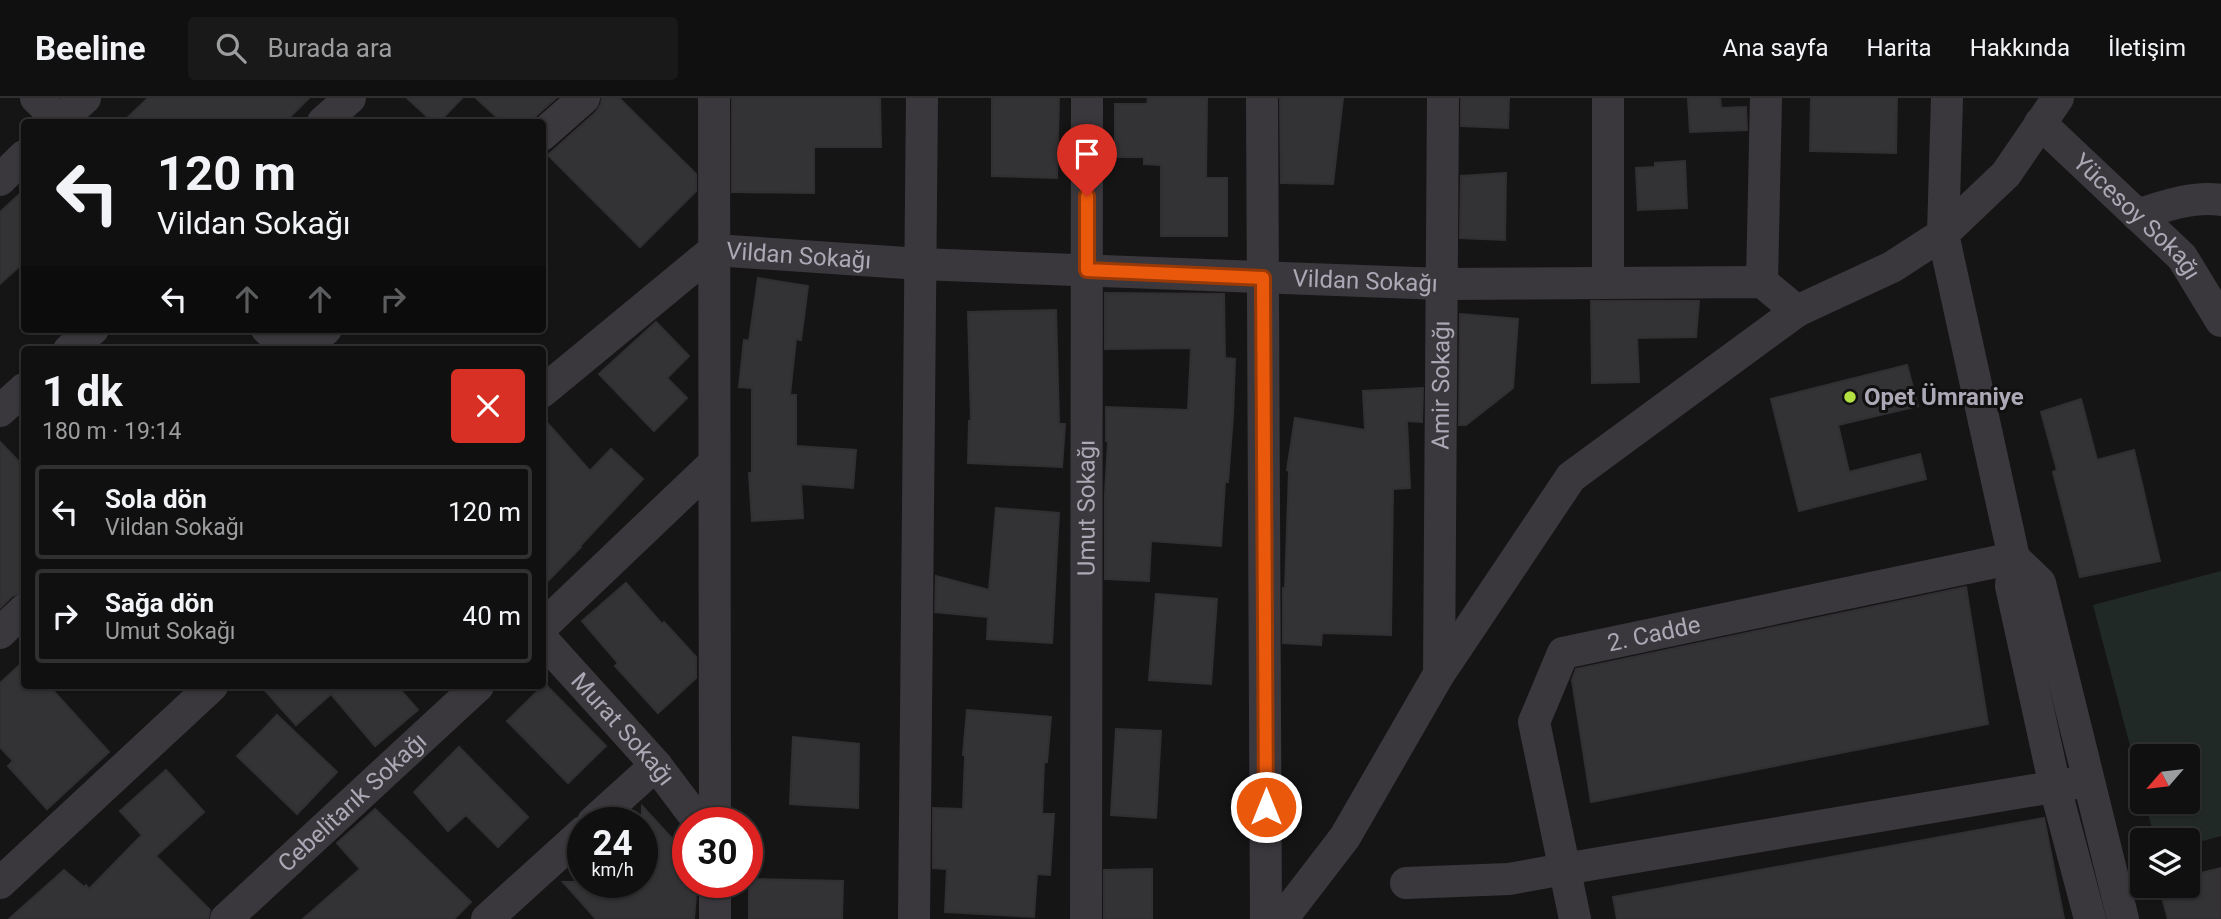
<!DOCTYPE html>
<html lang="tr">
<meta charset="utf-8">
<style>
:root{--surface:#101010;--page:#191919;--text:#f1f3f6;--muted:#9c9d9f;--line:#303030}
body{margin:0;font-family:Roboto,sans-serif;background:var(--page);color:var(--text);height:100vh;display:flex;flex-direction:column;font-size:26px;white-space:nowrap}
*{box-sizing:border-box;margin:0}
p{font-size:23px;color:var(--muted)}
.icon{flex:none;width:38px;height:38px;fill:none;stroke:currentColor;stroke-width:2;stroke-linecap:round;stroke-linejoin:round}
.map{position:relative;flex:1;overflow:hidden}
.drawer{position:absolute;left:21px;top:248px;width:525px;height:343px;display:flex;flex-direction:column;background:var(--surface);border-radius:7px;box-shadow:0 2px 5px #0004,0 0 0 2px var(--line)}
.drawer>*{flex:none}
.hud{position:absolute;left:21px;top:21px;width:525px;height:214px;border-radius:7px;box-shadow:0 2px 5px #0004,0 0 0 2px var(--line);background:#101010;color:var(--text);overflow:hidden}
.needle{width:46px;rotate:242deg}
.fabs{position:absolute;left:2130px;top:646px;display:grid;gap:14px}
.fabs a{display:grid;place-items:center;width:70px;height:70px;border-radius:7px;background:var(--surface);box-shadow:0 2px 5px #0004,0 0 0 2px var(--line);font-size:35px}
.speed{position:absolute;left:567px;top:709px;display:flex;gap:14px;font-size:35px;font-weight:700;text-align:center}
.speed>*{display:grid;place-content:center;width:91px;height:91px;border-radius:50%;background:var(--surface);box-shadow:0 2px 5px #0004,0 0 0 2px var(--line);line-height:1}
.speed small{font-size:18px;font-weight:400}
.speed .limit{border:10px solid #d22;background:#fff;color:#111}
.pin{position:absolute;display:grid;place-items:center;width:60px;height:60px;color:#fff;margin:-72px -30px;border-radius:50% 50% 50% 0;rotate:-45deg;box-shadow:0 0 7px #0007}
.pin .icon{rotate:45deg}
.me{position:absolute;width:77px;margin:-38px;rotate:0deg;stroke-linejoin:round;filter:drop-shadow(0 0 5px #0008)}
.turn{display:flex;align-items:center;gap:24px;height:147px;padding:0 21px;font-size:32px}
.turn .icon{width:91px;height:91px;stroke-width:2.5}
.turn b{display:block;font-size:49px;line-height:60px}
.lanes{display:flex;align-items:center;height:66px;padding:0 21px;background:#0003;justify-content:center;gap:35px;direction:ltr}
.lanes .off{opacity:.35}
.round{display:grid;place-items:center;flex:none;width:74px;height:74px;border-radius:7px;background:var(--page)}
.overview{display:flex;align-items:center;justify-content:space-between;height:119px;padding:0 21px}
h1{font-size:42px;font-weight:700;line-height:52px}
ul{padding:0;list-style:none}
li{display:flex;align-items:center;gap:21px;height:94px;margin:0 14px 10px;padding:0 7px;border:4px solid var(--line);border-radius:7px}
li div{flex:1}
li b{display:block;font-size:26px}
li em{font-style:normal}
header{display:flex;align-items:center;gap:42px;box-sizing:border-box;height:98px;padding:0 35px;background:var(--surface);border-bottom:2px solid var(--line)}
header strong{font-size:33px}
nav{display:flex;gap:38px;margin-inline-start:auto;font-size:24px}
.search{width:490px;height:63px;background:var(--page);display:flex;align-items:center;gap:18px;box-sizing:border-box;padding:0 24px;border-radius:7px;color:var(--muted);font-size:26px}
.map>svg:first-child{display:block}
.green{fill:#212927}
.building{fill:#333235;stroke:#312f32;stroke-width:2}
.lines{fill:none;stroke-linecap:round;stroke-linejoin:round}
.minor{stroke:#3a383d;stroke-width:32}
.route-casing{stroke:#983908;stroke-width:18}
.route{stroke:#ea580c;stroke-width:12}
.poi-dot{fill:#b3e142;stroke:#111011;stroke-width:2.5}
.labels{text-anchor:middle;stroke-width:6;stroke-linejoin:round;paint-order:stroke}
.street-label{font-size:24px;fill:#aca8b5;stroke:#111011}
.poi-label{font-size:24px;font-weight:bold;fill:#aca8b5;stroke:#111011;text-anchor:start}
</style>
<header>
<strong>Beeline</strong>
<div class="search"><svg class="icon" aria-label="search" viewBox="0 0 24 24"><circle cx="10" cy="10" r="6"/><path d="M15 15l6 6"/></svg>Burada ara</div>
<nav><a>Ana sayfa</a><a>Harita</a><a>Hakkında</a><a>İletişim</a></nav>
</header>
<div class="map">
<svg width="2221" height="821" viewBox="0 0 2221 821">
<rect width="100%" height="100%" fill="#161516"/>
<!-- green -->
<path class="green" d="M2221,473V738L2188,747V742H2155L2145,704H2188V658H2142V693L2093,507Z"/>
<!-- building -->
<g class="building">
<path d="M148,0H309L285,24H123Z"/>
<path d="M407,0H462L439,24H433Z"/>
<path d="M476,0H556L529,24H502Z"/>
<path d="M602,0H619L696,76V93L640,149L548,57L596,14L601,6Z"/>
<path d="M732,0H880L881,49H814V95L732,94Z"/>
<path d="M992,0H1059L1057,80L992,78Z"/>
<path d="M1148,0H1207L1206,80H1227V138H1161V67L1144,66V59H1115V6H1147Z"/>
<path d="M1280,0H1343L1333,86L1281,85Z"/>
<path d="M1461,0H1509L1508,30L1461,28Z"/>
<path d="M1688,0H1720L1721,10L1746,9L1747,32L1690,34Z"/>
<path d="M1811,0H1897L1896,55L1810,53Z"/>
<path d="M1685,63L1687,110L1638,112L1636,70L1655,69V65Z"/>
<path d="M1506,75L1505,142L1460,140L1461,78Z"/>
<path d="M24,92V164L0,186V114Z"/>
<path d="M758,180L808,188L801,242L796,241L790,297H796V348L856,352L853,390L801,386L803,420L752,423L749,375H752V290L739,289L744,242L749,243Z"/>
<path d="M1105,195L1224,196L1225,260L1235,261L1233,318L1228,384H1225L1221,448L1151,443L1149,483L1105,481V396L1108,343H1106V309L1188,312L1191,250L1105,251Z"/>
<path d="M1591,203H1699L1696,239L1637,240L1639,284L1592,285Z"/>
<path d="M1056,212L1059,326H1065L1062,369L968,365L969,323H971L968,214Z"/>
<path d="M1460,216L1518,221L1513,290L1466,327H1459Z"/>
<path d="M656,224L689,258L667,280L687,300L654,333L599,276Z"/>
<path d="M1907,267L1918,308L1838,327L1849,374L1920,356L1926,381L1799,413L1771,301Z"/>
<path d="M1423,290L1422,324L1407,323L1410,390L1393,391L1391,537L1322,535L1321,547L1283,545V490H1285L1289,373L1287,372L1295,320L1365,332L1363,293Z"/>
<path d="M2081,301L2097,362L2134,352L2160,463L2080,479L2053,374L2057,372L2041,314Z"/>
<path d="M542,319L590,373L611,351L643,381L580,448L581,449L542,489Z"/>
<path d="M0,344L24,369V494L12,498L0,510Z"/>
<path d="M996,410L1059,415L1052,545L987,541L988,519L935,514L936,478L989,492Z"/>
<path d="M626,485L662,526L664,524L696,559V580L658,615L615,568L618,565L582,523Z"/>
<path d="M1966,489L1988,626L1591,704L1572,582L1576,571Z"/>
<path d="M1156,496L1217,501L1211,586L1149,582Z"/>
<path d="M24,563V588H49L109,654L47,711L8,668L13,663L0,649V585Z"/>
<path d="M545,586L606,648L568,685L507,623Z"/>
<path d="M261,588H397L418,612L375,648L331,596L296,627Z"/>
<path d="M967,612L1051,619L1047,664H1044L1042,716H1054L1050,777L1037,776L1034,819L945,814L947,771L933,770V710L963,711L965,657H963Z"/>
<path d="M277,617L337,674L297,716L237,658Z"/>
<path d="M1116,631L1161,633L1156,720L1111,717Z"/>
<path d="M793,639L859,646L858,710L790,706Z"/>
<path d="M459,649L528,719L498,749L466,717L448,733L414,694Z"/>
<path d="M166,672L204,714L156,758L210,812L208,821H9L64,772L84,789L86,787L89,791L142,737L120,713Z"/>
<path d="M642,708L688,758V784H697L694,821H596L563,784H642Z"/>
<path d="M375,711L471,804L454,821H303L360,771L337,745Z"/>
<path d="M2044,720L2064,821H1617L1613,799Z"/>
<path d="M2221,770V821H2168L2159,788H2188V778Z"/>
<path d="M1152,771V821H1104V772Z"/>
<path d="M749,781L843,783L842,821H749Z"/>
</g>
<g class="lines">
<!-- minor -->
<g class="minor">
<path d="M36,0L61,24"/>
<path d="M714,0L715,724"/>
<path d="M1262,0L1266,821"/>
<path d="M1947,0L1943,136L2014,460L2011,488L2055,689L2090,821"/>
<path d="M58,24L85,0"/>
<path d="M323,24L350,0"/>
<path id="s1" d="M2040,25L2182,159L2221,223"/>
<path d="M542,37L584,0"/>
<path d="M0,82L24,58"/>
<path d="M2137,117C2164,108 2193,98 2221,102"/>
<path d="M1762,184L1766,0"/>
<path d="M1608,185V0"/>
<path d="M267,231L290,252"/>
<path d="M69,252L93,231"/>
<path d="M303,252L326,231"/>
<path id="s2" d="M542,294L714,152L920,166L1442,186L1762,184L1797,213"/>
<path d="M0,313L24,291"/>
<path d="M2014,460L2040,485L2123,821"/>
<path d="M542,529L714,365"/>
<path d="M0,535L24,512"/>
<path id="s3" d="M542,541L656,667L699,724"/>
<path id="s4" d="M1439,576L1443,0"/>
<path d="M593,724L656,667"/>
<path d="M0,785L212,588"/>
<path d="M1406,785L1509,781L1564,771L2088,683"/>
<path id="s5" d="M226,821L478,588"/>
<path d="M487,821L583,734"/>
<path d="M715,821V784"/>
<path d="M914,821L922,0"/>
<path id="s6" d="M1086,821L1087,0"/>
<path d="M1282,821L1345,739L1439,576L1571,379L1797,213L1892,169L1943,136L2006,76L2058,0"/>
<path id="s7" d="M1575,821L1534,624L1563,555L2014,460"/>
</g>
</g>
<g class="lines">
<defs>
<path id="route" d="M1087,98V172L1263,180L1266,709"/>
</defs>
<!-- route casing -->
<use href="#route" class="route-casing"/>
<!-- route -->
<use href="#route" class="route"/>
</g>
<!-- markers -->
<circle class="poi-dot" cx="1850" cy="299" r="7"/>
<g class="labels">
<!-- street labels -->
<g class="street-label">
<text dy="8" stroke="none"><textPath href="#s1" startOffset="135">Yücesoy Sokağı</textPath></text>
<text dy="8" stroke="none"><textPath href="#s2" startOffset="308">Vildan Sokağı</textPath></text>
<text dy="8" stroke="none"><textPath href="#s2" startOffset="875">Vildan Sokağı</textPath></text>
<text dy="8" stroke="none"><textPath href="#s4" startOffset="289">Amir Sokağı</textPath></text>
<text dy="8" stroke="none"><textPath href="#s6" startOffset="411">Umut Sokağı</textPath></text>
<text dy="8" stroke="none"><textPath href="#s7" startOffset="369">2. Cadde</textPath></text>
<text dy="8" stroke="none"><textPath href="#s3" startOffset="121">Murat Sokağı</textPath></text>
<text dy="8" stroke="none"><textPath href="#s5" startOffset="172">Cebelitarık Sokağı</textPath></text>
</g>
<!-- poi labels -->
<g class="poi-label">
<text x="1864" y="307">Opet Ümraniye</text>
</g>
</g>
</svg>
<div class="fabs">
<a><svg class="needle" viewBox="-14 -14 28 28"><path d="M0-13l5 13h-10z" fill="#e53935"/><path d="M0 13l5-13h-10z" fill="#9c9d9f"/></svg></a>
<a><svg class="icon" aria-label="layers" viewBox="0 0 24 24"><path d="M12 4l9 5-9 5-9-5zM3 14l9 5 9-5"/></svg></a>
</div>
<div class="speed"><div>24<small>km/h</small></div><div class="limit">30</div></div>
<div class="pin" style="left:1087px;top:98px;background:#d93025"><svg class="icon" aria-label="arrive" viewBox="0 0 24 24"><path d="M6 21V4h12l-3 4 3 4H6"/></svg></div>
<svg class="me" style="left:1266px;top:709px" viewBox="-20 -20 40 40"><circle r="17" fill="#ea580c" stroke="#fff" stroke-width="3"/><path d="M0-11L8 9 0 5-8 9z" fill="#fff"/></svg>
<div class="hud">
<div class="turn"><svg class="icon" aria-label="left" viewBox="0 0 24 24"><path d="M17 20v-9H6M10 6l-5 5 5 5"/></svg><div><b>120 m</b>Vildan Sokağı</div></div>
<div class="lanes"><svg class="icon" aria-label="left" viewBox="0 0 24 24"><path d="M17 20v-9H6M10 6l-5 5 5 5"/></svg><svg class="icon off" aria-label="ahead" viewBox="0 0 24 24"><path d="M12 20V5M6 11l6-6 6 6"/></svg><svg class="icon off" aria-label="ahead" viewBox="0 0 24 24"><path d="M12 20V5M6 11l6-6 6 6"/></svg><svg class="icon off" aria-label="right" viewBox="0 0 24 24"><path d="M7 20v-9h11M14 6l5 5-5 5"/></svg></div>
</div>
<section class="drawer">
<div class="overview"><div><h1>1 dk</h1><p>180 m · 19:14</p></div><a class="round" style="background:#d93025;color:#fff"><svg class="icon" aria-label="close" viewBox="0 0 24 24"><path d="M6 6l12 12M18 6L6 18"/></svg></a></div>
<ul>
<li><svg class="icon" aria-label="left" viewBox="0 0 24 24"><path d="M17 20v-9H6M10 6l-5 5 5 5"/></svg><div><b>Sola dön</b><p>Vildan Sokağı</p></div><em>120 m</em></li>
<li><svg class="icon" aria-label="right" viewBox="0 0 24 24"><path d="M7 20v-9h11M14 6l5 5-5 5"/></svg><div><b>Sağa dön</b><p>Umut Sokağı</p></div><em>40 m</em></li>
</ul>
</section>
</div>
